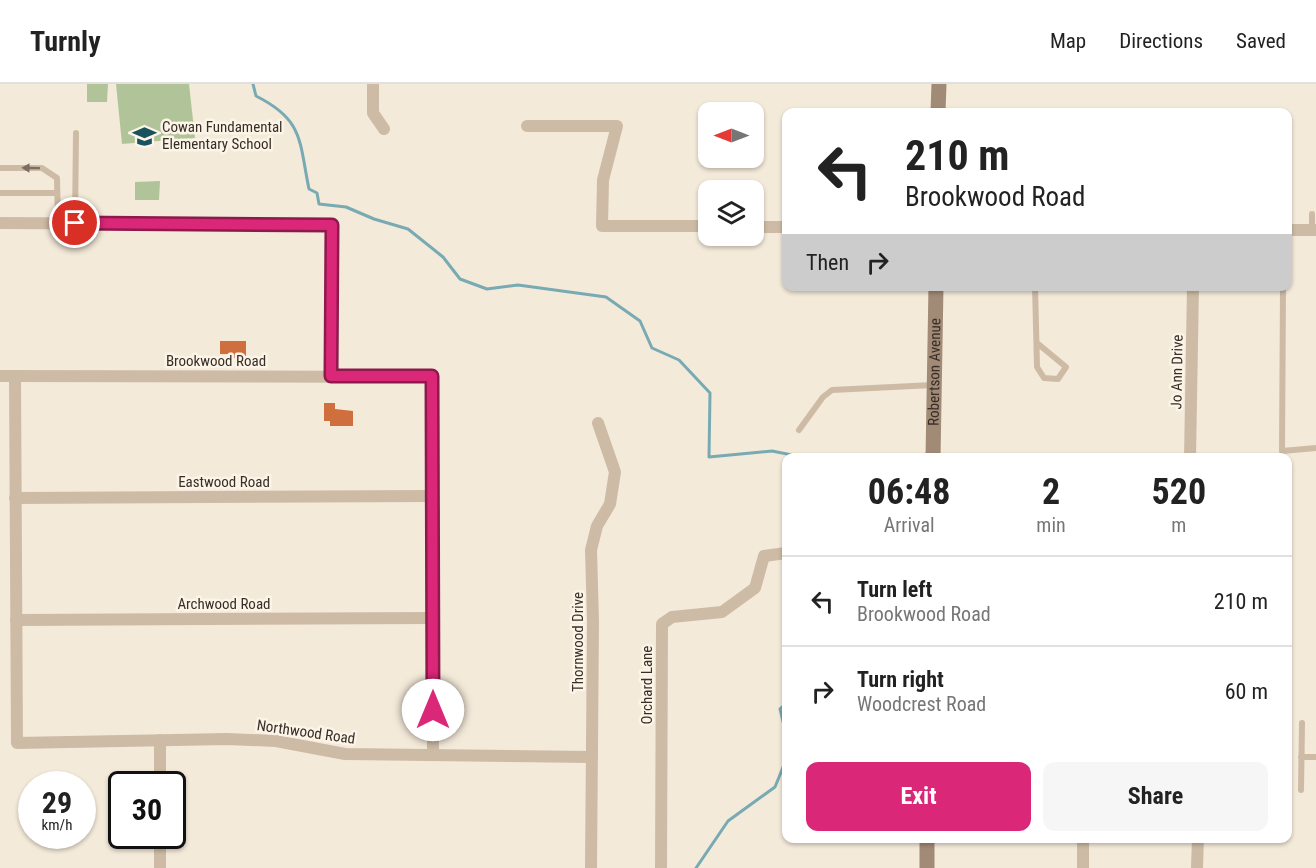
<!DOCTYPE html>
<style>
:root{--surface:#fff;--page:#f6f6f6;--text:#222;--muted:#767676;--line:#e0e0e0;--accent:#db2777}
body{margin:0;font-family:"Roboto Condensed",sans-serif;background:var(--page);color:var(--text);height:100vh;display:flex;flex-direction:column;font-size:22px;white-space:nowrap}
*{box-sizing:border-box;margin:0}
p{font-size:20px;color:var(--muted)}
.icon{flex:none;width:33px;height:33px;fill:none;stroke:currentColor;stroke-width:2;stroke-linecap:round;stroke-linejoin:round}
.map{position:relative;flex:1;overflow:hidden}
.sheet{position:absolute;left:782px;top:369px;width:510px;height:390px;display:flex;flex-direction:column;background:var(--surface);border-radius:12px;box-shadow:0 2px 4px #0004}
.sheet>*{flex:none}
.hud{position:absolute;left:782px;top:24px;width:510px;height:183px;border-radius:12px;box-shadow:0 2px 4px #0004;background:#fff;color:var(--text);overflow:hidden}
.needle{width:39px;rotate:270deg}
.fabs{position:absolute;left:698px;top:18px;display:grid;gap:12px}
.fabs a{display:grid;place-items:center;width:66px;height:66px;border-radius:12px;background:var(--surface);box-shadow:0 2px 4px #0004;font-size:30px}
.speed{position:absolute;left:18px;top:687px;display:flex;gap:12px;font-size:30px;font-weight:700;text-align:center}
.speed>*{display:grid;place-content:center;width:78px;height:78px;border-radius:50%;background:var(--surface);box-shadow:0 2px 4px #0004;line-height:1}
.speed small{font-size:15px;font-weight:400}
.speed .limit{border:3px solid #111;border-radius:9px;background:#fff;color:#111}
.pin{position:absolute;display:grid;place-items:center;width:51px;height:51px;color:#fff;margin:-26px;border:3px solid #fff;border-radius:50%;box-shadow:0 2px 6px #0007}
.me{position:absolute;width:66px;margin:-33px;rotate:0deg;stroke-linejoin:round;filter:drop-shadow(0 0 4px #0008)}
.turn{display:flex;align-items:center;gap:21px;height:126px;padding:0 24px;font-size:27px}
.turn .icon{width:78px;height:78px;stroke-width:2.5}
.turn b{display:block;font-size:42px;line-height:51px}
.then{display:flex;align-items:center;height:57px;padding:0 24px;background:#0003;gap:12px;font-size:22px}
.eta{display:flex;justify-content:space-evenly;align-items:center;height:102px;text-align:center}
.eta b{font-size:36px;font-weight:700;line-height:42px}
.primary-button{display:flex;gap:12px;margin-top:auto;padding:12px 24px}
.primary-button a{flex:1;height:69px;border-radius:12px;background:var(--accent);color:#fff;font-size:24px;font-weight:700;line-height:69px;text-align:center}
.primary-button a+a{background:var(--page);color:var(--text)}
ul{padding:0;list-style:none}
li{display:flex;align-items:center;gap:18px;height:90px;padding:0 24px;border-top:2px solid var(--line)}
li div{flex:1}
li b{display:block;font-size:22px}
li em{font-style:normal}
header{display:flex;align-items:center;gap:36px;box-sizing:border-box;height:84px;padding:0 30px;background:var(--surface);border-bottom:2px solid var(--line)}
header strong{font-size:28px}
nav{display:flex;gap:33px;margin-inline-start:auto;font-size:21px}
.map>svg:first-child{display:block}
.green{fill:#b1c499}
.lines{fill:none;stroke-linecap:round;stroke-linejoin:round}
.stream{stroke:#77aab3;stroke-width:3}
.building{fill:#cf6f3d}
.lane{stroke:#cdbba5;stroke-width:6}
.street{stroke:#cdbba5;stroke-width:12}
.secondary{stroke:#a18a76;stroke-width:15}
.oneway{fill:#7b6d60}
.route-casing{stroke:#8e194d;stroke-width:15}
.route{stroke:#db2777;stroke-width:10}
.labels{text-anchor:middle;stroke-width:5;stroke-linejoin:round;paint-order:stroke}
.poi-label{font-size:15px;fill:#382e27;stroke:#fbf4e7;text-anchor:start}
.street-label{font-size:15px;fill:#382e27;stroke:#fbf4e7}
</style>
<header>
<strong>Turnly</strong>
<nav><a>Map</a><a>Directions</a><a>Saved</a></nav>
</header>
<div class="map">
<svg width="1316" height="784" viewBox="0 0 1316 784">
<rect width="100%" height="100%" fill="#f4eada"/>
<!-- green -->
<g class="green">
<path d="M87,0H108L107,18H87Z"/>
<path d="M116,0H189L195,54L122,60Z"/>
<path d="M160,97L159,116H135V98Z"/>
</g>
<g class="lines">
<!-- stream -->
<g class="stream">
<path d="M253,0L256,12C304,36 299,57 309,105L317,109L319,120L346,123L374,135L408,145L443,173L460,195L487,205L518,201L606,213L640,237L652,264L679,276L710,309L709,373L772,367L807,374"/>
<path d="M786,620L780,625L786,650"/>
<path d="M696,784L728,737L775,703L786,676"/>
</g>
</g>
<!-- building -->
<g class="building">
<path d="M220,257H246V274H228V270H220Z"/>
<path d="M324,319H335V325L353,327V342H330V337H324Z"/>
</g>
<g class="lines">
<!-- lane -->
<g class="lane">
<path d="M0,84H42L57,94L58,139"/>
<path d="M0,109H57"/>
<path d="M75,139L76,49"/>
<path d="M1312,146V130"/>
<path d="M1035,202L1037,283L1044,294L1058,295L1066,283L1037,259"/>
<path d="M1283,202L1282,367L1316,364"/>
<path d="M799,346L823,313L832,306L933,301"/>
<path d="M1301,673H1316"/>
<path d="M1301,706L1302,639"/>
</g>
<!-- street -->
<g class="street">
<path d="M373,0V29L384,45"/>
<path d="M527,42H617L603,96L602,142H708"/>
<path d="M0,139L332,141L331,293"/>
<path d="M753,143H786"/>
<path d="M1287,146H1316"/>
<path d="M0,292L432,293L433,671"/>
<path d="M15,292L17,659L227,655L276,657L345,670L592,673"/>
<path d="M1190,374L1193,202"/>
<path d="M15,414L432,412"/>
<path d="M16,536L433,534"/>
<path d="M160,656V700"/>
<path d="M160,752V784"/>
<path d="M591,784L593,537L591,466L597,442L610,420L615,388L598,339"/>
<path d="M661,784L662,540L672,533L722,528L755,504L764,472L786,469"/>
<path d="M1083,784V754"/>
<path d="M1197,784L1198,754"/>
</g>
<!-- secondary -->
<g class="secondary">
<path d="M938,28L939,0"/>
<path id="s1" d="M933,374L936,202"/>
<path d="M927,784V754"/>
</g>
</g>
<!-- one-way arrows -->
<defs><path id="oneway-solid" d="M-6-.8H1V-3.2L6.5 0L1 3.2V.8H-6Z" transform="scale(1.5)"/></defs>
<use class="oneway" href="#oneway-solid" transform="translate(31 84) rotate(-179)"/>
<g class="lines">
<defs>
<path id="route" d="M75,139L332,141L331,292H432L433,626"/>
</defs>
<!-- route casing -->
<use href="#route" class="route-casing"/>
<!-- route -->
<use href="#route" class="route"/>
</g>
<!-- icons -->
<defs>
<symbol id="school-bare" viewBox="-9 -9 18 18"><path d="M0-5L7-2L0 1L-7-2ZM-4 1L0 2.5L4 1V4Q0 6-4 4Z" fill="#19525d" stroke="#fbf4e7" stroke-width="2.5" paint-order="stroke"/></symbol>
</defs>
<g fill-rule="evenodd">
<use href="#school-bare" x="128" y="36" width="33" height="33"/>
</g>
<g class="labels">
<!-- poi labels -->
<g class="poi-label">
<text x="162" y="48">Cowan Fundamental<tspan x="162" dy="17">Elementary School</tspan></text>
</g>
<!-- street labels -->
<g class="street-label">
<text x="216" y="282">Brookwood Road</text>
<text dy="5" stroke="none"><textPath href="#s1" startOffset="86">Robertson Avenue</textPath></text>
<text transform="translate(1177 288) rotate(-89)" y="5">Jo Ann Drive</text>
<text x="224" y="403">Eastwood Road</text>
<text x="224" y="525">Archwood Road</text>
<text transform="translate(578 558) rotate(-90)" y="5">Thornwood Drive</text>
<text transform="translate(647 601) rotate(-90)" y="5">Orchard Lane</text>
<text transform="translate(306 648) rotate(8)" y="5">Northwood Road</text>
</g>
</g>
</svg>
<div class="fabs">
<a><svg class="needle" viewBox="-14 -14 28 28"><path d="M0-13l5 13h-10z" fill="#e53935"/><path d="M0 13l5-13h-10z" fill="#767676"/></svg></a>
<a><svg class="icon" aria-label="layers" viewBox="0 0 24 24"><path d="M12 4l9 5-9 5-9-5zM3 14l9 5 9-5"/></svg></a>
</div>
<div class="speed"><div>29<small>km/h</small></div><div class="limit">30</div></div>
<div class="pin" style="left:75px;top:139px;background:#d93025"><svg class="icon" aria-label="arrive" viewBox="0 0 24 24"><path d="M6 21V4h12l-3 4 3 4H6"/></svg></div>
<svg class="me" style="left:433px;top:626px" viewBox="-20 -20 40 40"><circle r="19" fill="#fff"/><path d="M0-13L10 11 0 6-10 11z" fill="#db2777"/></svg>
<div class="hud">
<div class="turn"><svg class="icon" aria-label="left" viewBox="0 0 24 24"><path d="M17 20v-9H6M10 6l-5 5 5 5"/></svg><div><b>210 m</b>Brookwood Road</div></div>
<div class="then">Then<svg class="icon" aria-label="right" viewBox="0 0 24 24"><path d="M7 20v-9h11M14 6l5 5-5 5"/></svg></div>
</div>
<section class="sheet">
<div class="eta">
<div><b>06:48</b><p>Arrival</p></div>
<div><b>2</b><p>min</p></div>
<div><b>520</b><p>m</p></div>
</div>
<ul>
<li><svg class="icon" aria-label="left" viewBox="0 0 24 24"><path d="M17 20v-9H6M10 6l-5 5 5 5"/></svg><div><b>Turn left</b><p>Brookwood Road</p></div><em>210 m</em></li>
<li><svg class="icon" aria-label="right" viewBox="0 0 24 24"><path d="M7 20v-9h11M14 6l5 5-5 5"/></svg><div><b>Turn right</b><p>Woodcrest Road</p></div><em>60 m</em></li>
</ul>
<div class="primary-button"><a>Exit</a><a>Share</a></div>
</section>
</div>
